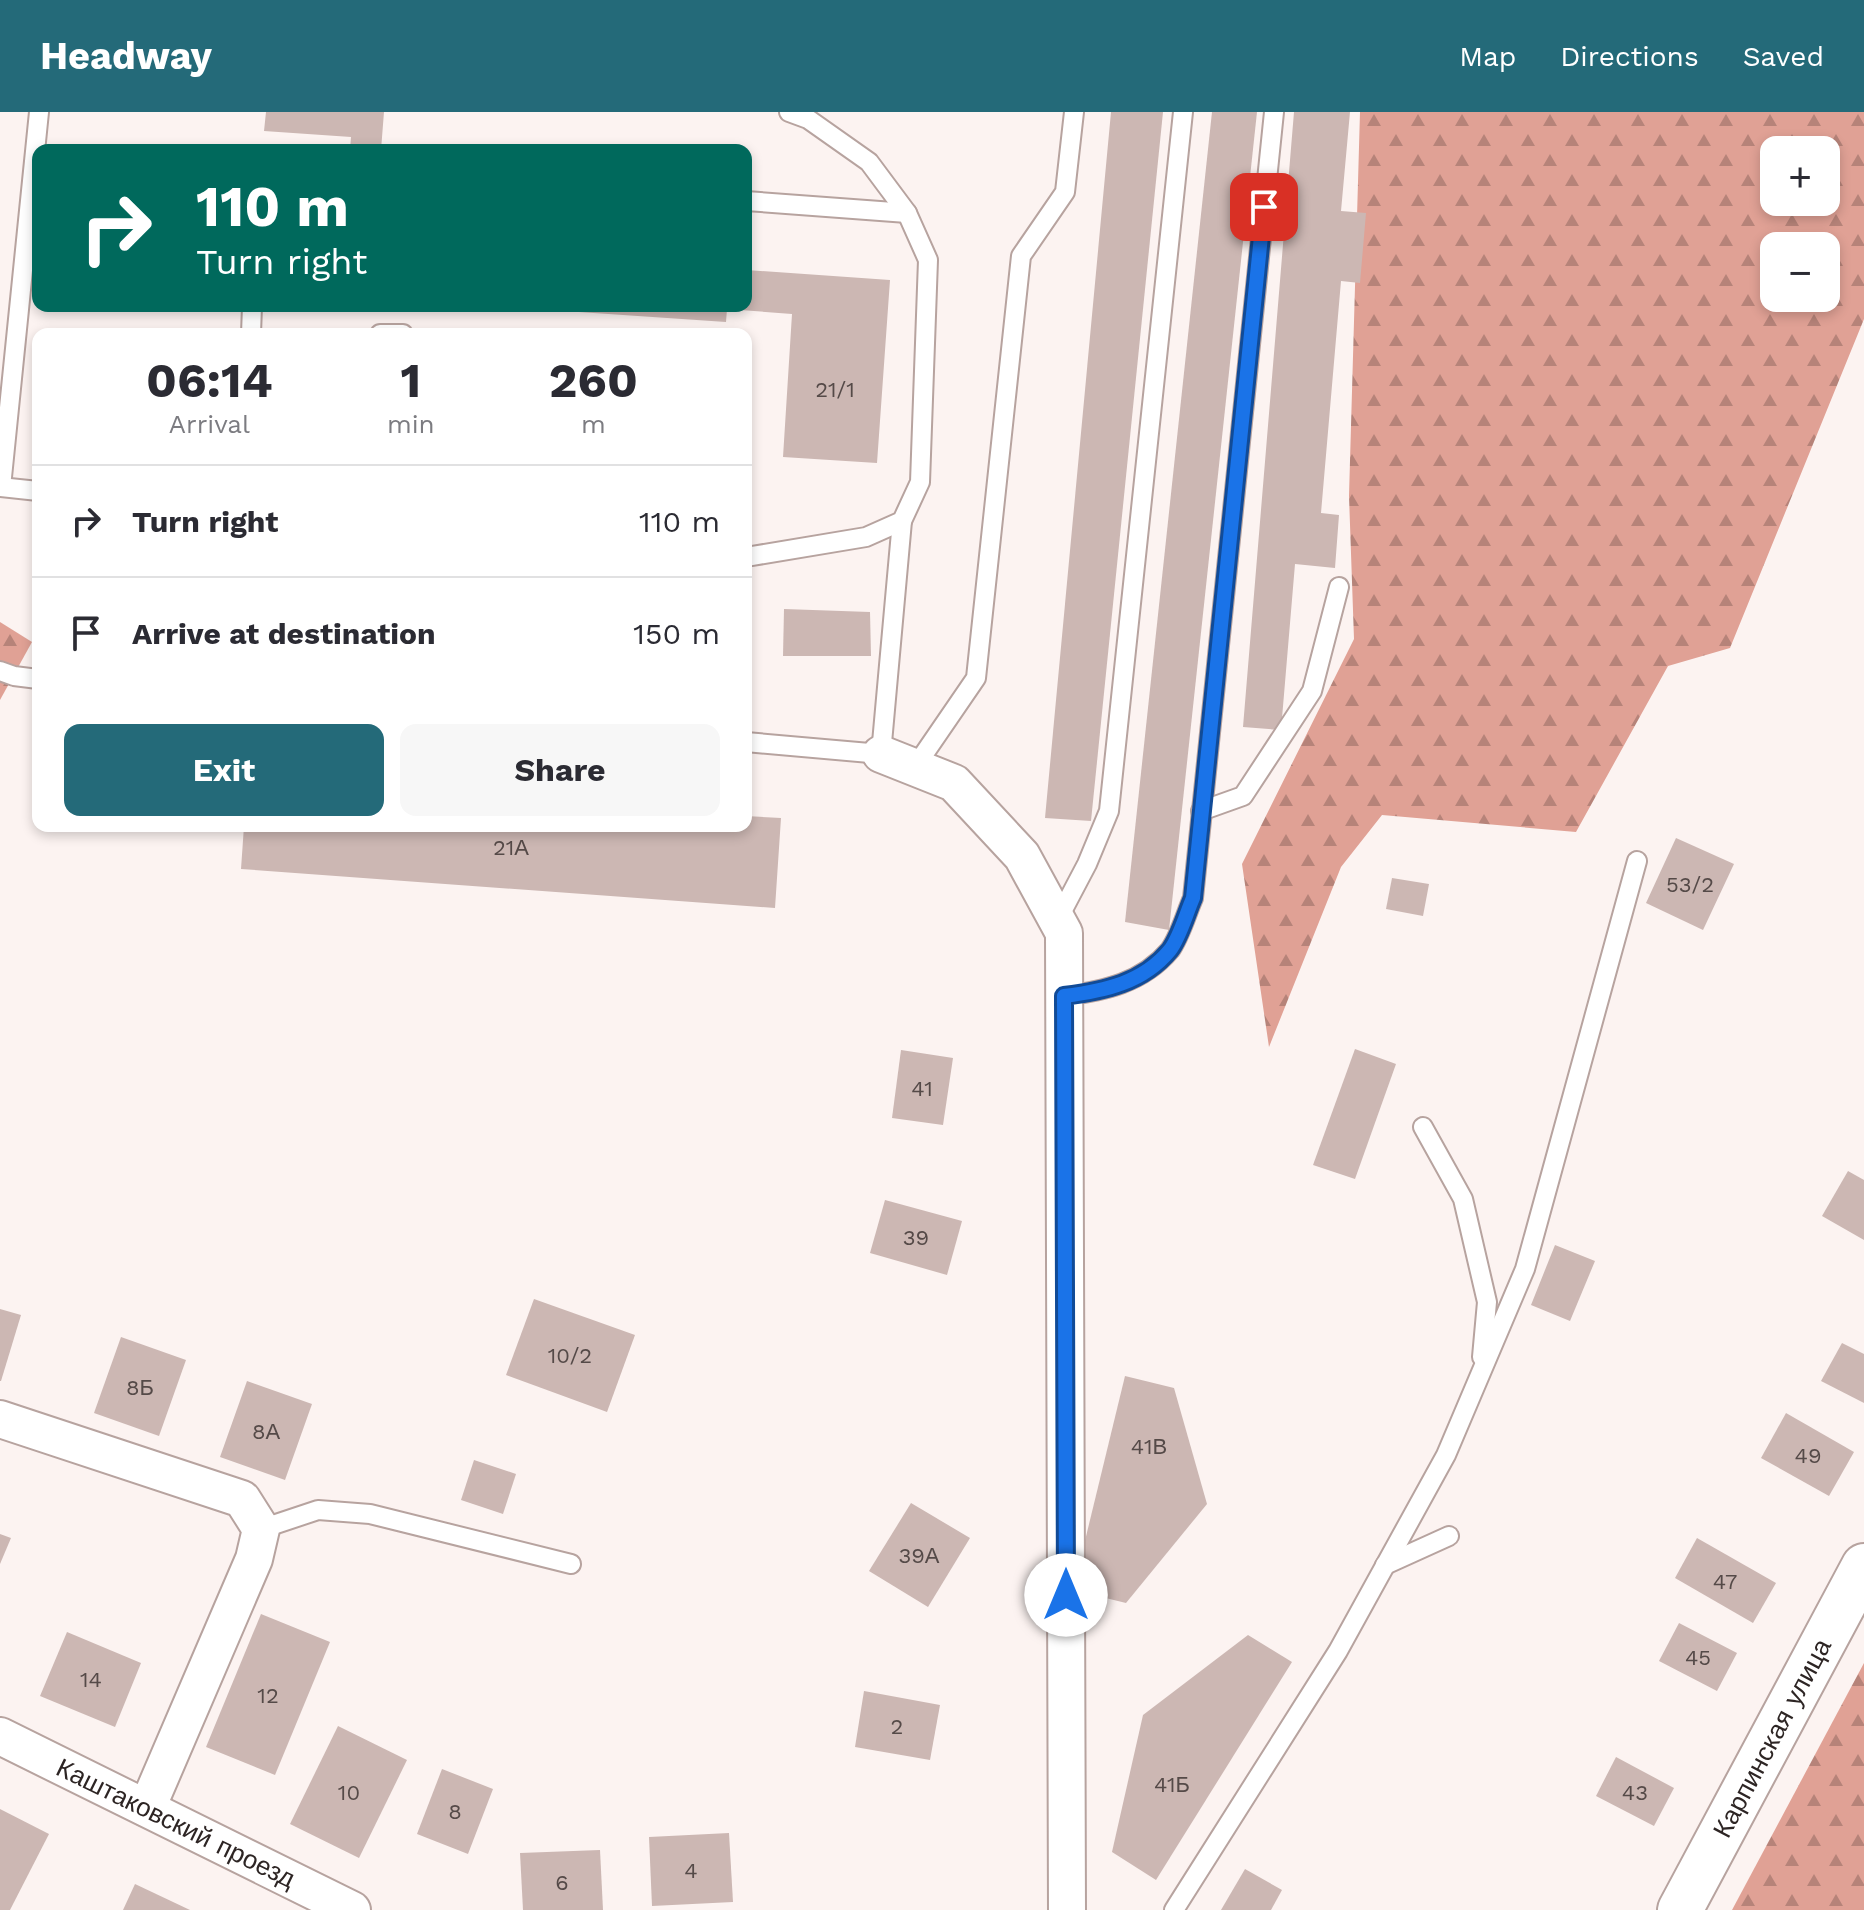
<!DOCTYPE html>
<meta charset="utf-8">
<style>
:root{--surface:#fff;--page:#f7f7f7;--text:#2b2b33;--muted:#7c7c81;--line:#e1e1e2;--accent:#246a79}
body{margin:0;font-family:"Work Sans",sans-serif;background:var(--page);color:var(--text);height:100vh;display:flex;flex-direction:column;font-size:30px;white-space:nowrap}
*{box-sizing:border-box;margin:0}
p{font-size:26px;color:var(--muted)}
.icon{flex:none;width:44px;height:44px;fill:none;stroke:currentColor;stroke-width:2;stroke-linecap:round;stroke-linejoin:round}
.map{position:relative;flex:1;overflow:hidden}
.details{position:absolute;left:32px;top:216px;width:720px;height:504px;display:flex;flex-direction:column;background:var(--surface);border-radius:16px;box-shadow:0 4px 12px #0003}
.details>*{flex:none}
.top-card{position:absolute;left:32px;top:32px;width:720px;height:168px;border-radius:16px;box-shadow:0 4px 12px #0003;background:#00695c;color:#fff;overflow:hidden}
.buttons{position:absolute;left:1760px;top:24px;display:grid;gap:16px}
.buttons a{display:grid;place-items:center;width:80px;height:80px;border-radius:16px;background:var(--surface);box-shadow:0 4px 12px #0003;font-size:40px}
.pin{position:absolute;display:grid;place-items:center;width:68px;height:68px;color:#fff;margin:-34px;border-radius:16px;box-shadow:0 4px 12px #0006}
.me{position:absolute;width:88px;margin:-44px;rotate:0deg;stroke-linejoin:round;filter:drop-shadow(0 0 6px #0008)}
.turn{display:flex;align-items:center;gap:28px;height:168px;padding:0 32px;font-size:36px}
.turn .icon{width:104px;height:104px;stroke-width:2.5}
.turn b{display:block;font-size:56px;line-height:68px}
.eta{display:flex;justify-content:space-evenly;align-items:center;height:136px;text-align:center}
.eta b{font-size:48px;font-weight:700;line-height:56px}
.cta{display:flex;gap:16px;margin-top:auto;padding:16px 32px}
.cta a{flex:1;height:92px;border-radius:16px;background:var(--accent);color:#fff;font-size:32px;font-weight:700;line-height:92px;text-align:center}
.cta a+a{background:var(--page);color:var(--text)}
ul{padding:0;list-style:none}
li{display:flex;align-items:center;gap:24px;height:112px;padding:0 32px;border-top:2px solid var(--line)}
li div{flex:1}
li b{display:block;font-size:30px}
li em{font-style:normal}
header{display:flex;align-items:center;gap:48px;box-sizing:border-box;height:112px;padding:0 40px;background:var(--accent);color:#fff}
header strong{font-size:38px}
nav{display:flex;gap:44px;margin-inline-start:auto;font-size:28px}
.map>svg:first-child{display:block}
.forest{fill:url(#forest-firs);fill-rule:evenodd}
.building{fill:#ccb7b3}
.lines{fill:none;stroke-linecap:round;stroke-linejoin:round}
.service-casing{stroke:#b7a39f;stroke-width:22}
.minor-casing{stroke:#b7a39f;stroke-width:40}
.tertiary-casing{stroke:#b7a39f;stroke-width:48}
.service{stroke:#fff;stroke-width:18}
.minor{stroke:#fff;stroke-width:36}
.tertiary{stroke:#fff;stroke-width:44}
.route-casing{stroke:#114b97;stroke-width:20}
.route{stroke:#1a73e8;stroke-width:14}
.labels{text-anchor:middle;stroke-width:6;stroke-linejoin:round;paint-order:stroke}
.number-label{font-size:22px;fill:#554a48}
.street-label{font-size:26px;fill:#2d2524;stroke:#fff}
</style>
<header>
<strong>Headway</strong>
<nav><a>Map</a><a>Directions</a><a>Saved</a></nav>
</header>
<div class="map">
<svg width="1864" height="1798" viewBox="0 0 1864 1798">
<defs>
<pattern id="forest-firs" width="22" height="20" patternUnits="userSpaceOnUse" patternTransform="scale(2)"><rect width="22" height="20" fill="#e0a195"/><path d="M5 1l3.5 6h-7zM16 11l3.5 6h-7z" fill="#b68379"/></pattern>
</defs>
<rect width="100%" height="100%" fill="#fcf3f1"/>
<!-- forest -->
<g class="forest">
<path d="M1360,0H1864V207L1730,536L1668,554L1576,720L1382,703L1341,755L1269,935L1242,752L1354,527L1349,384ZM1774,38H1826V90H1774ZM1774,134H1826V186H1774Z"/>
<path d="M0,510L32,530L0,588Z"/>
<path d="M1864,1551V1798H1732Z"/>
</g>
<!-- building -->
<g class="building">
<path d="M266,0H384L381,38H350L351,25L264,19Z"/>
<path d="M1111,0H1163L1091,709L1045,706Z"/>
<path d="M1212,0H1257L1169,818L1125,810Z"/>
<path d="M1294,0H1350L1341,99L1366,101L1360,171L1341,169L1321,401L1339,403L1335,456L1295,452L1281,618L1243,615Z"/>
<path d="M746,158L890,168L877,351L783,345L792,202L727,197L726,210L520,196V194H746Z"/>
<path d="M784,497L870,500L871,544H783Z"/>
<path d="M746,704L781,706L775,796L241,757L244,714H746Z"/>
<path d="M1676,726L1734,752L1703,818L1646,791Z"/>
<path d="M1392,766L1429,772L1423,804L1386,797Z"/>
<path d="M1355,937L1396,952L1355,1067L1313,1053Z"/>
<path d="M901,938L953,946L943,1013L892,1006Z"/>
<path d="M1848,1059L1864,1068V1128L1822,1104Z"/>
<path d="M885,1088L962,1109L947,1163L870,1141Z"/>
<path d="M1555,1133L1595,1149L1570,1209L1531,1193Z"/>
<path d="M534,1187L635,1223L607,1300L506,1263Z"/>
<path d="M0,1197L21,1203L1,1269H0Z"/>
<path d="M121,1225L186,1248L159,1324L94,1301Z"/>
<path d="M1842,1231L1864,1242V1291L1821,1269Z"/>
<path d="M1125,1264L1174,1276L1207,1392L1126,1491L1073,1478Z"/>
<path d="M247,1269L312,1292L285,1368L220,1345Z"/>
<path d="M1786,1301L1854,1340L1829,1384L1761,1346Z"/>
<path d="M474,1348L516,1362L503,1402L461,1388Z"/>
<path d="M911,1391L970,1426L928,1495L869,1459Z"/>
<path d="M0,1422L11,1426L0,1452Z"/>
<path d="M1697,1426L1776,1471L1753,1511L1675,1466Z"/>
<path d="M261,1502L330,1530L275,1663L206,1635Z"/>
<path d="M1679,1511L1737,1541L1717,1579L1659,1549Z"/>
<path d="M67,1520L141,1551L115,1615L40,1584Z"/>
<path d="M1248,1523L1292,1550L1156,1768L1112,1740L1143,1603Z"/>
<path d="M864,1579L940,1593L930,1648L855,1635Z"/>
<path d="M338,1614L407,1648L359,1746L290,1712Z"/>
<path d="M1616,1645L1674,1676L1654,1714L1596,1684Z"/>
<path d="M442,1657L493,1677L468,1742L417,1722Z"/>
<path d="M0,1697L49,1722L10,1798H0Z"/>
<path d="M729,1721L733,1790L652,1794L649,1725Z"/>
<path d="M600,1738L603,1798H523L520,1741Z"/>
<path d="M1245,1757L1282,1778L1271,1798H1221Z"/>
<path d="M135,1772L190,1798H123Z"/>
</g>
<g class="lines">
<defs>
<g id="service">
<path d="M746,89L907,101"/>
<path d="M251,222L252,194"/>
<path d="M380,222H403"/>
<path d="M0,375L38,379"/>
<path d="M1,375L39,0"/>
<path d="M746,445L866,425L902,409L920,370L928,148L907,101L869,50L808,7L789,0"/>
<path d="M0,559L14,564L38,567"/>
<path d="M746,630L881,642L902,409"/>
<path d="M915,655L976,566L1021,144L1065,80L1074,0"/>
<path d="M1201,699L1243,684L1312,579L1339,475"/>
<path d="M1057,809L1087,752L1109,699L1183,0"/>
<path d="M1064,884C1104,879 1142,871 1170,838C1180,824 1186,802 1193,786L1274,0"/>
<path d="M1423,1015L1463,1087L1487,1190L1482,1245"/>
<path d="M261,1417L318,1398L370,1402L571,1452"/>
<path d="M1385,1453L1449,1424"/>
<path d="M1174,1798L1338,1539L1446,1343L1525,1157L1637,749"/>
</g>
<g id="minor">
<path d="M881,642L954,671L1022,744L1064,821L1067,1798"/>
<path d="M0,1307L242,1387L261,1417L254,1447L147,1696"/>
<path d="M0,1624L352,1798"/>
</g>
<path id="tertiary" d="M1680,1798L1864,1454"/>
</defs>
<!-- service casing -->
<use href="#service" class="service-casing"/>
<!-- minor casing -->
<use href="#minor" class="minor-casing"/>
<!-- tertiary casing -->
<use href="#tertiary" class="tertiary-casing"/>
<!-- service -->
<use href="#service" class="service"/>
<!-- minor -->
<use href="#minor" class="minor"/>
<!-- tertiary -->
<use href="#tertiary" class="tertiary"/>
</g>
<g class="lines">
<defs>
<path id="route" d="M1066,1483L1064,884C1104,879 1143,871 1170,838C1180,825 1186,802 1193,786L1264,95"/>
</defs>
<!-- route casing -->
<use href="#route" class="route-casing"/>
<!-- route -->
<use href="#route" class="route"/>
</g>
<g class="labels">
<!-- number labels -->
<g class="number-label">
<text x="835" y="285">21/1</text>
<text x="511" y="743">21А</text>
<text x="1690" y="780">53/2</text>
<text x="922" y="984">41</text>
<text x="916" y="1133">39</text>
<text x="570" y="1251">10/2</text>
<text x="140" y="1283">8Б</text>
<text x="266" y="1327">8А</text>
<text x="1149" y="1342">41В</text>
<text x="1808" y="1351">49</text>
<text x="919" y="1451">39А</text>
<text x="1725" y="1477">47</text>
<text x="1698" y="1553">45</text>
<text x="91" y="1575">14</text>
<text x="268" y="1591">12</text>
<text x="897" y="1622">2</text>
<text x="1172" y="1680">41Б</text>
<text x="349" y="1688">10</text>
<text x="1635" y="1688">43</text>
<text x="455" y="1707">8</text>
<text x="691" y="1766">4</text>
<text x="562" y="1778">6</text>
</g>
<!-- street labels -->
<g class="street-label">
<text transform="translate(1772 1626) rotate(-62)" y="9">Карпинская улица</text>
<text transform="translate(176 1711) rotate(26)" y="9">Каштаковский проезд</text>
</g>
</g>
</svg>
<div class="buttons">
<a>+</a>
<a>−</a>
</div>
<div class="pin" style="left:1264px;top:95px;background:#d93025"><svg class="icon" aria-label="arrive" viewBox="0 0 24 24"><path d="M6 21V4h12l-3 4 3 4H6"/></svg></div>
<svg class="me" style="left:1066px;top:1483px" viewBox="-20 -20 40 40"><circle r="19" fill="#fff"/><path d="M0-13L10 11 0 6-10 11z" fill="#1a73e8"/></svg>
<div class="top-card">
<div class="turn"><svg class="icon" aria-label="right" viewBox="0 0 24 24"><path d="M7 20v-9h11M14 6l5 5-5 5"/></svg><div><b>110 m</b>Turn right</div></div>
</div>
<section class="details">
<div class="eta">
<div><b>06:14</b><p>Arrival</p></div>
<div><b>1</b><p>min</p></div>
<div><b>260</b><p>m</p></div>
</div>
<ul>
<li><svg class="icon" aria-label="right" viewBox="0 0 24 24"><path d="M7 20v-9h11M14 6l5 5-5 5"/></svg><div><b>Turn right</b></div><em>110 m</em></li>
<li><svg class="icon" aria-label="arrive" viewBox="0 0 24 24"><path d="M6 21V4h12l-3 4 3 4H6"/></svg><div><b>Arrive at destination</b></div><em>150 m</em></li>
</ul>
<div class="cta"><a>Exit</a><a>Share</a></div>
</section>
</div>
